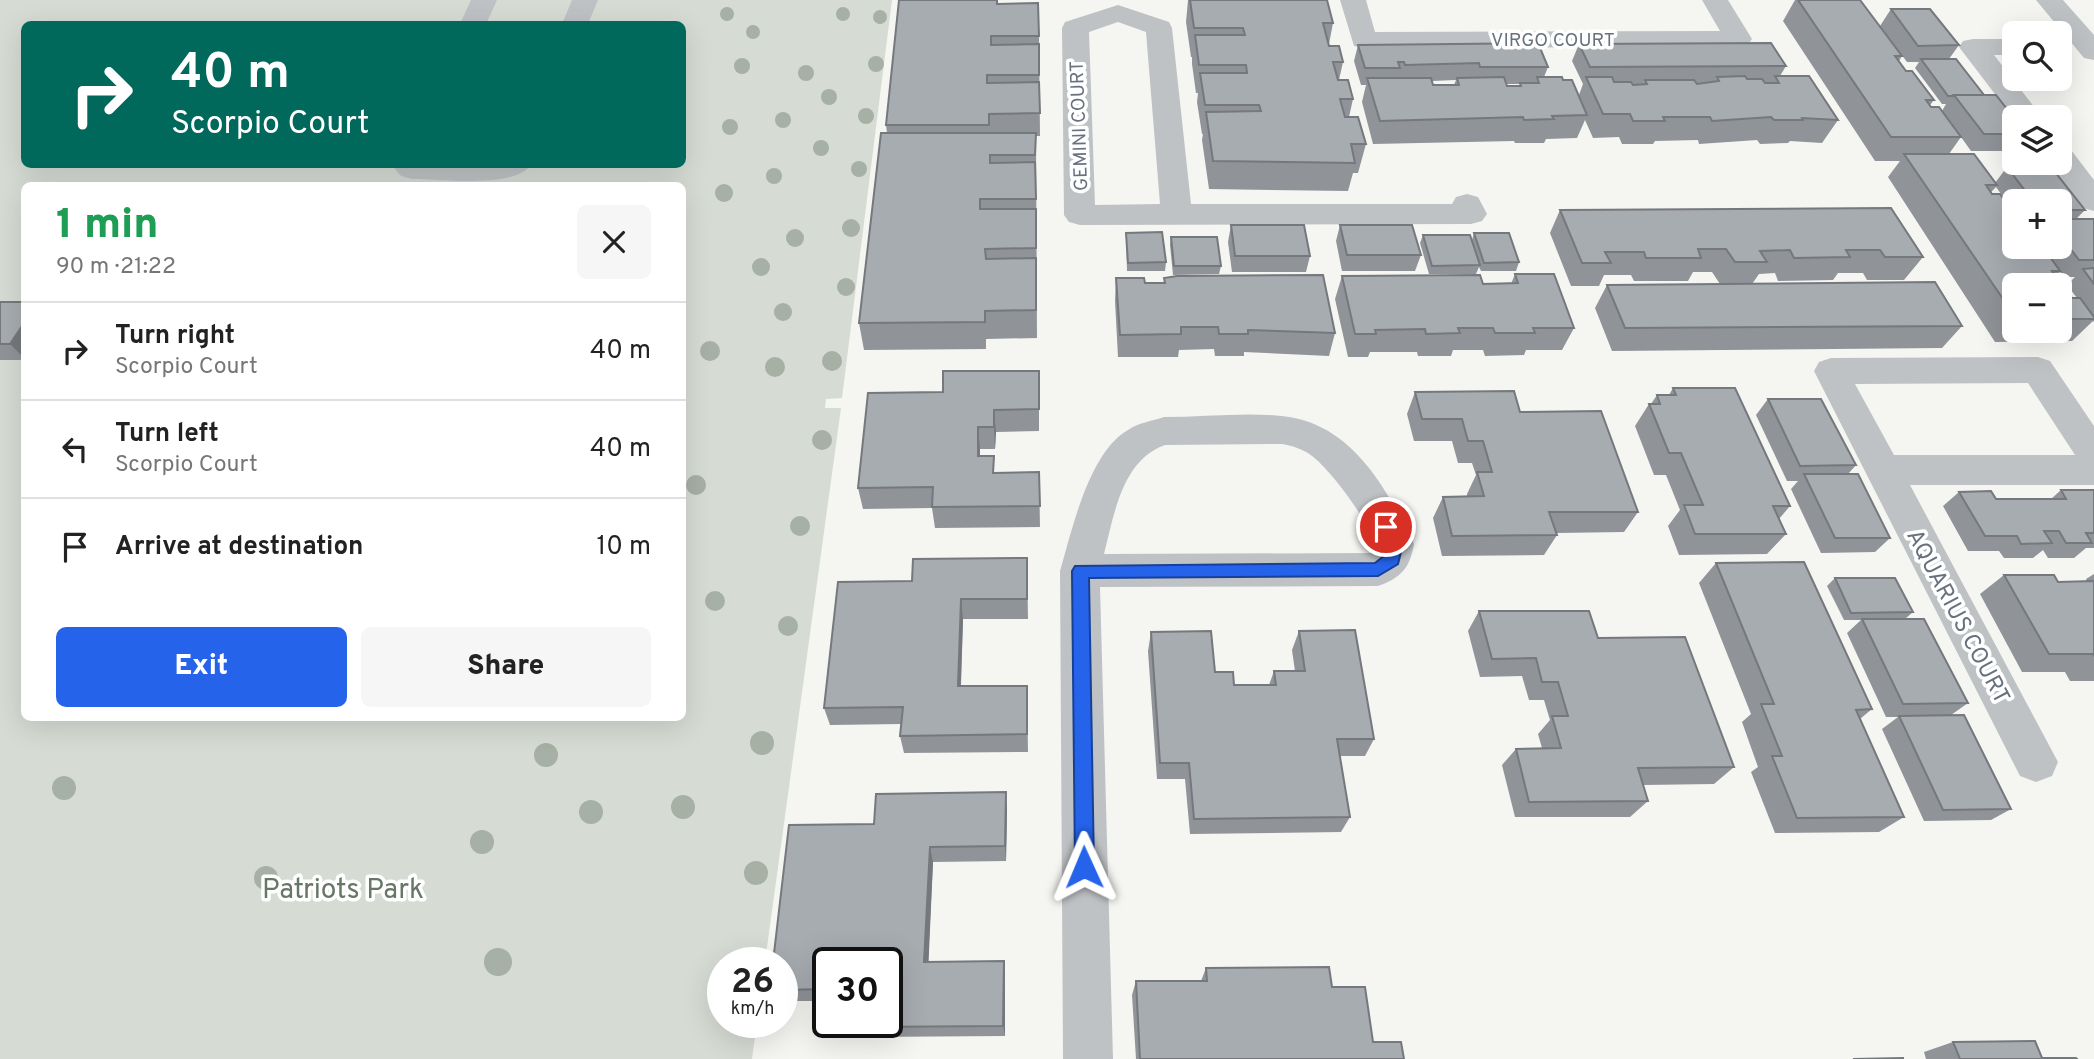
<!DOCTYPE html>
<meta charset="utf-8">
<style>
:root{--surface:#fff;--page:#f6f6f6;--text:#222;--muted:#767676;--line:#e0e0e0;--accent:#2563eb}
body{margin:0;font-family:Overpass,sans-serif;background:var(--page);color:var(--text);height:100vh;display:flex;flex-direction:column;font-size:26px;white-space:nowrap}
*{box-sizing:border-box;margin:0}
p{font-size:23px;color:var(--muted)}
.icon{flex:none;width:38px;height:38px;fill:none;stroke:currentColor;stroke-width:2;stroke-linecap:round;stroke-linejoin:round}
.map{position:relative;flex:1;overflow:hidden}
.side{position:absolute;left:21px;top:182px;width:665px;height:539px;display:flex;flex-direction:column;background:var(--surface);border-radius:10px;box-shadow:0 7px 28px #0002}
.side>*{flex:none}
.hud{position:absolute;left:21px;top:21px;width:665px;height:147px;border-radius:10px;box-shadow:0 7px 28px #0002;background:#00695c;color:#fff;overflow:hidden}
.controls{position:absolute;left:2002px;top:21px;display:grid;gap:14px}
.controls a{display:grid;place-items:center;width:70px;height:70px;border-radius:10px;background:var(--surface);box-shadow:0 7px 28px #0002;font-size:35px}
.speed{position:absolute;left:707px;top:947px;display:flex;gap:14px;font-size:35px;font-weight:700;text-align:center}
.speed>*{display:grid;place-content:center;width:91px;height:91px;border-radius:50%;background:var(--surface);box-shadow:0 7px 28px #0002;line-height:1}
.speed small{font-size:18px;font-weight:400}
.speed .limit{border:4px solid #111;border-radius:10px;background:#fff;color:#111}
.pin{position:absolute;display:grid;place-items:center;width:60px;height:60px;color:#fff;margin:-30px;border:4px solid #fff;border-radius:50%;box-shadow:0 2px 7px #0007}
.me{position:absolute;width:77px;margin:-38px;rotate:359deg;stroke-linejoin:round;filter:drop-shadow(0 0 5px #0008)}
.turn{display:flex;align-items:center;gap:24px;height:147px;padding:0 35px;font-size:32px}
.turn .icon{width:91px;height:91px;stroke-width:2.5}
.turn b{display:block;font-size:49px;line-height:60px}
.round{display:grid;place-items:center;flex:none;width:74px;height:74px;border-radius:10px;background:var(--page)}
.headline{display:flex;align-items:center;justify-content:space-between;height:119px;padding:0 35px}
h1{font-size:42px;font-weight:800;line-height:52px;color:#1e9e55}
.primary-button{display:flex;gap:14px;margin-top:auto;padding:14px 35px}
.primary-button a{flex:1;height:80px;border-radius:10px;background:var(--accent);color:#fff;font-size:28px;font-weight:800;line-height:80px;text-align:center}
.primary-button a+a{background:var(--page);color:var(--text)}
ul{padding:0;list-style:none}
li{display:flex;align-items:center;gap:21px;height:98px;padding:0 35px;border-top:2px solid var(--line)}
li div{flex:1}
li b{display:block;font-size:26px}
li em{font-style:normal}
.map>svg:first-child{display:block}
.green{fill:#d6dbd4;fill-rule:evenodd}
.lines{fill:none;stroke-linecap:round;stroke-linejoin:round}
.minor{fill:#bfc2c5;fill-rule:evenodd}
.tree{fill:#a7b0a5}
.wall{fill:#909498;fill-rule:evenodd}
.shaded-wall{fill:#75787c}
.building{fill:#a7acb1;stroke:#75787c;stroke-width:2}
.route{fill:#2563eb;stroke:#184099;stroke-width:2}
.labels{text-anchor:middle;stroke-width:7;stroke-linejoin:round;paint-order:stroke}
.far-street-label{font-size:19px;fill:#68727f;stroke:#fff}
.street-label{font-size:23px;fill:#68727f;stroke:#fff}
.near-park-label{font-size:28px;fill:#677766;stroke:#fff}
</style>
<div class="map">
<svg width="2094" height="1059" viewBox="0 0 2094 1059">
<rect width="100%" height="100%" fill="#f5f5f2"/>
<!-- green -->
<path class="green" d="M0,0H892L842,398L826,399L825,408H841L765,962H723V1022H757L752,1059H0ZM24,24H682V164H24ZM24,186H682V718H24Z"/>
<g class="lines">
<!-- minor -->
<g class="minor">
<path d="M471,0H497L486,24H460Z"/>
<path d="M572,0H598L588,24H562Z"/>
<path d="M1340,0H1366L1375,32L1720,31L1702,0H1728L1752,39L1748,45L1738,47L1364,48L1354,46Z"/>
<path d="M2036,0H2063L2094,35V60L2084,58Z"/>
<path d="M1118,5L1169,22L1172,28L1191,204H1452L1456,197L1467,194L1478,197L1487,214L1482,221L1471,224L1080,225L1069,222L1064,215L1062,28L1065,22ZM1118,22L1146,32L1160,204L1095,205L1089,32Z"/>
<path d="M1973,39H2014V55H1994L2042,117L2014,119L1959,47L1963,41Z"/>
<path d="M2060,148L2071,150L2094,180V211L2083,208L2049,163H2060Z"/>
<path d="M391,164H532C516,189 439,179 412,179L401,176Z"/>
<path d="M2038,357L2050,361L2094,426V485H1910L2058,762L2052,776L2036,782L2020,776L1814,371L1819,362L1831,358ZM2028,383L2075,455H1894L1855,384Z"/>
<path d="M1164,417C1203,417 1244,412 1282,416C1352,423 1386,488 1414,544C1410,568 1401,578 1378,586L1100,587L1113,1059H1063L1060,571C1072,530 1089,452 1128,430C1138,423 1152,421 1164,417ZM1282,444C1293,446 1303,449 1312,456C1329,468 1378,531 1374,550L1371,553L1104,554C1114,515 1122,460 1165,445Z"/>
</g>
</g>
<!-- trees -->
<g class="tree">
<circle cx="727" cy="14" r="7"/>
<circle cx="843" cy="14" r="7"/>
<circle cx="880" cy="17" r="7"/>
<circle cx="753" cy="32" r="7"/>
<circle cx="876" cy="64" r="8"/>
<circle cx="742" cy="66" r="8"/>
<circle cx="806" cy="73" r="8"/>
<circle cx="829" cy="97" r="8"/>
<circle cx="866" cy="116" r="8"/>
<circle cx="783" cy="120" r="8"/>
<circle cx="730" cy="127" r="8"/>
<circle cx="821" cy="148" r="8"/>
<circle cx="859" cy="169" r="8"/>
<circle cx="774" cy="176" r="8"/>
<circle cx="724" cy="193" r="9"/>
<circle cx="851" cy="228" r="9"/>
<circle cx="795" cy="238" r="9"/>
<circle cx="761" cy="267" r="9"/>
<circle cx="846" cy="287" r="9"/>
<circle cx="783" cy="312" r="9"/>
<circle cx="710" cy="351" r="10"/>
<circle cx="832" cy="361" r="10"/>
<circle cx="775" cy="367" r="10"/>
<circle cx="822" cy="440" r="10"/>
<circle cx="696" cy="485" r="10"/>
<circle cx="800" cy="526" r="10"/>
<circle cx="715" cy="601" r="10"/>
<circle cx="788" cy="626" r="10"/>
<circle cx="762" cy="743" r="12"/>
<circle cx="546" cy="755" r="12"/>
<circle cx="64" cy="788" r="12"/>
<circle cx="683" cy="807" r="12"/>
<circle cx="591" cy="812" r="12"/>
<circle cx="482" cy="842" r="12"/>
<circle cx="756" cy="873" r="12"/>
<circle cx="266" cy="878" r="12"/>
<circle cx="498" cy="962" r="14"/>
</g>
<!-- wall -->
<g class="wall">
<path d="M1188,0H1327L1333,23L1329,44L1343,62L1339,80L1353,99L1349,117L1366,144L1358,173H1353L1348,191L1209,189L1202,140L1203,134H1202L1197,102L1198,93H1196L1192,64V57H1191L1186,22Z"/>
<path d="M1795,0H1860L1902,56L1899,61L1906,71L1934,100L1930,105L1931,107L1942,111L1946,104H1942L1915,68L1919,62H1907L1880,26L1891,9L1959,45L1949,59L1984,95L2014,118V150L2013,151H1971L1961,137L1949,154L1995,183L2007,167L2085,210L2076,219H2094V322L2093,321L2072,341L1995,342L1888,177L1900,161H1875L1783,21ZM1996,187L2014,212V201H2060V247H2014L1991,192ZM2060,272L2063,277H2075L2067,285L2077,298H2072L2055,276ZM2014,285H2060V331H2014Z"/>
<path d="M998,4L1039,36L1040,136H1036L1037,338L986,339V349L864,350L859,323L887,133L886,125Z"/>
<path d="M1579,44L1786,66L1780,76L1838,120L1822,143L1790,141L1788,143L1760,144L1757,140L1699,144L1698,140L1655,141L1653,144H1622L1619,137L1593,138L1585,120L1577,138L1546,139L1544,143H1515L1514,141L1373,144L1362,102L1366,85H1361L1354,61L1358,45L1548,67L1544,77L1563,80L1579,95L1583,84L1572,61ZM1456,80L1454,85H1433L1432,81ZM1506,84H1520L1519,86H1507Z"/>
<path d="M1891,208L1923,257L1904,280H1867L1863,273H1838L1833,280L1778,281L1775,273L1759,274L1752,284L1962,326L1942,348L1612,351L1595,308L1607,285L1720,284L1712,272H1693L1688,281H1634L1631,275H1604L1599,286H1571L1550,233L1560,210Z"/>
<path d="M1231,225L1310,256L1306,272H1232L1228,242Z"/>
<path d="M1340,225L1421,255L1415,271H1342L1336,241Z"/>
<path d="M1126,233L1166,262L1165,271H1127Z"/>
<path d="M1474,233L1519,262L1516,271H1481L1479,267L1476,274H1429L1420,243L1423,235L1472,240Z"/>
<path d="M1171,237L1221,266L1219,274L1173,275L1170,245Z"/>
<path d="M1515,274L1574,328L1562,350H1526L1524,355L1485,356L1483,350H1453L1451,356H1418L1417,352H1370L1368,357H1348L1335,299L1342,276L1483,284H1511Z"/>
<path d="M1116,278L1145,283H1164V278L1335,333L1329,356L1244,352V356H1215L1214,349L1179,350L1178,357H1118L1115,301Z"/>
<rect x="0" y="302" width="24" height="58"/>
<path d="M1039,371V431L996,432L995,449H980V456L995,473L1039,472L1040,527L935,528L932,508L863,509L858,488Z"/>
<path d="M1673,388L1790,506L1779,519L1786,534L1767,554L1679,555L1668,526L1680,510L1666,475H1654L1635,426L1649,404H1651L1657,395H1669Z"/>
<path d="M1415,392L1520,412L1638,512L1624,532L1556,533L1557,535L1544,555L1442,556L1433,518L1443,497L1467,496V494L1476,475L1472,463H1458L1452,441H1414L1407,414Z"/>
<path d="M1768,399L1856,465L1848,474L1890,538L1875,552L1821,553L1791,489L1798,481H1787L1756,415Z"/>
<path d="M2061,490H2094V548H2086L2074,558H2048L2043,550L2033,558H2004L1999,551H1968L1943,506L1959,492L1996,499H2051Z"/>
<path d="M1027,558L1028,619H963L961,686H1027L1028,752L904,753L900,736L901,724L830,725L824,708L912,581Z"/>
<path d="M1716,563L1872,709L1860,719L1904,817L1879,832L1775,833L1751,772L1758,767L1742,722L1751,714L1699,583Z"/>
<path d="M2094,574V681H2070L2065,672H2022L1980,594L2004,575L2058,582H2087L2086,579Z"/>
<path d="M1835,578L1913,612L1905,619L1968,703L1951,715L2011,809L1991,820L1924,821L1882,729L1898,717H1886L1847,633L1861,620H1844L1827,586Z"/>
<path d="M1479,611L1598,638L1734,767L1714,784L1643,785L1648,801L1630,817H1515L1502,765L1516,749L1542,748L1538,734L1550,720L1544,700H1529L1522,676L1480,677L1468,631Z"/>
<path d="M1299,631L1374,739L1365,756H1340L1350,817L1341,832L1190,834L1185,779H1157L1148,651L1151,632L1215,672L1234,685H1269L1274,671H1295L1292,650Z"/>
<path d="M1007,808L1006,861L933,862L928,962L1004,961L1005,973V1036L864,1037L858,1027L887,962H828V1001H782V962L874,824Z"/>
<path d="M1206,968L1332,987L1373,1042L1404,1059H1136L1132,995L1136,981H1201Z"/>
<path d="M1953,1042L2042,1058L2077,1059H1926L1924,1052Z"/>
</g>
<!-- shaded-wall -->
<g class="shaded-wall">
<path d="M24,323V358L10,344Z"/>
<path d="M994,410L996,432L995,449L994,427Z"/>
<path d="M978,427L980,449L979,478L978,456Z"/>
<path d="M961,599L963,619L960,704L958,686Z"/>
<path d="M1006,792L1007,808L1006,861L1005,846Z"/>
<path d="M930,847L933,862L928,974L924,962Z"/>
<path d="M1004,961L1005,973V1036L1003,1026Z"/>
</g>
<!-- building -->
<g class="building">
<path d="M899,0H997V4L1038,3L1039,36H991V45L1039,44V75H987V83L1039,82L1040,113L989,114V125H886Z"/>
<path d="M1190,0H1327L1333,23H1323L1329,46H1339L1343,62H1333L1338,80H1348L1353,99H1340L1345,117H1358L1366,144H1351L1355,163L1213,161L1206,112L1261,111L1259,105H1205L1200,73H1247L1246,65H1199L1195,35H1245L1243,28H1194Z"/>
<path d="M1798,0H1860L1902,56H1895L1906,71H1912L1934,100H1926L1931,107H1939L1961,137H1891Z"/>
<path d="M1891,9H1930L1959,45L1918,46Z"/>
<path d="M1538,43L1548,67H1480L1479,63L1405,65L1404,62H1398L1400,68H1365L1358,45Z"/>
<path d="M1771,43L1786,66L1590,67L1579,44Z"/>
<path d="M1921,59H1956L1984,95H1954L1953,96H1948Z"/>
<path d="M1745,76L1747,79H1762L1765,83H1779L1775,76H1809L1838,120L1802,118L1803,120H1774L1771,117L1712,121L1710,117H1663L1665,121H1633L1630,114H1603L1586,77H1612L1614,82H1631L1633,85L1647,84L1645,80H1694L1697,84L1719,81L1717,77Z"/>
<path d="M1504,77L1507,86H1521L1520,83H1539L1537,77H1562L1563,80H1572L1587,115L1552,116L1554,119L1524,120L1523,117L1380,121L1367,78H1431L1433,85H1459L1457,78Z"/>
<path d="M1954,95H1996L2014,118V134H1984Z"/>
<path d="M881,133H1036L1035,155H990V163L1035,162L1036,199H980V209H1036V248L985,249L986,259L1036,258V310L985,311V322L859,323Z"/>
<path d="M1904,154H1974L1997,185H1986L1992,194H2000L2014,214V247H2043L2060,271H2052L2072,298H2080L2094,317V319H2060V285H2014V315Z"/>
<path d="M2007,167H2051L2085,210H2060V201H2033Z"/>
<path d="M1891,208L1923,257H1885L1880,250H1846L1850,257L1794,258L1790,250L1760,251L1767,262H1735L1726,249H1698L1701,258H1646L1644,252H1605L1611,263H1582L1560,210Z"/>
<path d="M2060,219H2094V260H2079L2060,235Z"/>
<path d="M1231,225H1304L1310,256H1235Z"/>
<path d="M1340,225H1412L1421,255H1347Z"/>
<path d="M1162,232L1166,262L1128,263L1126,233Z"/>
<path d="M1474,233H1509L1519,262L1484,263Z"/>
<path d="M1423,235H1470L1480,265L1432,266Z"/>
<path d="M1171,237H1217L1221,266H1174Z"/>
<path d="M2094,268V284L2083,269Z"/>
<path d="M1515,274H1554L1574,328H1533L1535,333H1495L1493,328H1458L1460,333L1426,334L1425,329L1375,330L1376,334H1355L1342,276L1480,275L1483,284L1518,283Z"/>
<path d="M1323,275L1335,333L1248,330V334H1219L1218,327H1181V334L1120,335L1116,278H1144L1145,283H1165L1164,278L1177,276Z"/>
<path d="M1935,282L1962,326L1625,328L1607,285Z"/>
<path d="M0,302H24V323L10,344H0Z"/>
<path d="M943,371H1039V409L994,410V427H978V456H994L993,473L1039,472L1040,506L932,507L933,487L858,488L868,393L943,392Z"/>
<path d="M1673,388H1735L1790,506H1773L1786,534H1695L1684,505H1703L1681,453H1669L1649,404H1660L1657,395H1676Z"/>
<path d="M1514,391L1520,412L1601,411L1638,512H1549L1557,535L1452,536L1443,497L1484,496L1477,472H1492L1483,441H1468L1462,419H1422L1415,392Z"/>
<path d="M1768,399H1821L1856,465L1800,466Z"/>
<path d="M1804,474H1858L1890,538H1835Z"/>
<path d="M2061,490H2094V533H2086L2092,543H2066L2059,531H2044L2052,543L2021,544L2017,536H1985L1959,492L1991,491L1996,499H2066Z"/>
<path d="M1027,558V599H961L958,686H1027V734L900,736L903,707L824,708L838,582L912,581L913,559Z"/>
<path d="M1804,562L1872,709L1856,710L1904,817L1797,818L1772,756H1782L1761,704H1774L1716,563Z"/>
<path d="M2004,575H2054L2058,582L2094,581V656L2093,654H2049Z"/>
<path d="M1835,578H1895L1913,612L1851,613Z"/>
<path d="M1479,611H1589L1598,638L1685,637L1734,767L1638,768L1648,801L1529,802L1516,749L1561,748L1552,716H1568L1558,682H1542L1536,658L1492,659Z"/>
<path d="M1862,619H1924L1968,703L1903,704Z"/>
<path d="M1355,630L1374,739H1337L1350,817L1194,819L1189,763H1160L1151,632L1211,631L1215,672H1233L1234,685H1276L1274,671H1305L1299,631Z"/>
<path d="M1964,715L2011,809L1943,810L1899,716Z"/>
<path d="M1006,792L1005,846L930,847L924,962L1004,961L1003,1026L858,1027V1022H887V962H828V989L782,990V962H773L789,825L874,824L876,794Z"/>
<path d="M1329,967L1332,987H1365L1373,1042H1401L1404,1059H1140L1136,981H1207L1206,968Z"/>
<path d="M2035,1041L2042,1058H2076L2077,1059H1960L1953,1042Z"/>
<path d="M1903,1058V1059H1853Z"/>
</g>
<!-- route -->
<path class="route" d="M1386,520L1391,522L1403,544L1398,564L1378,576L1089,578L1094,867L1091,874L1084,877L1077,874L1075,867L1072,571L1075,566L1375,563L1385,555L1387,544L1378,527Z"/>
<g class="labels">
<!-- far-street labels -->
<g class="far-street-label">
<text x="1553" y="46">VIRGO COURT</text>
<text transform="translate(1078 126) rotate(-92)" y="7">GEMINI COURT</text>
</g>
<!-- street labels -->
<g class="street-label">
<text transform="translate(1959 616) rotate(62)" y="8">AQUARIUS COURT</text>
</g>
<!-- near-park labels -->
<g class="near-park-label">
<text x="343" y="898">Patriots Park</text>
</g>
</g>
</svg>
<div class="controls">
<a><svg class="icon" aria-label="search" viewBox="0 0 24 24"><circle cx="10" cy="10" r="6"/><path d="M15 15l6 6"/></svg></a>
<a><svg class="icon" aria-label="layers" viewBox="0 0 24 24"><path d="M12 4l9 5-9 5-9-5zM3 14l9 5 9-5"/></svg></a>
<a>+</a>
<a>−</a>
</div>
<div class="speed"><div>26<small>km/h</small></div><div class="limit">30</div></div>
<div class="pin" style="left:1386px;top:527px;background:#d93025"><svg class="icon" aria-label="arrive" viewBox="0 0 24 24"><path d="M6 21V4h12l-3 4 3 4H6"/></svg></div>
<svg class="me" style="left:1084px;top:867px" viewBox="-20 -20 40 40"><path d="M0-17L14 15 0 8-14 15z" fill="#2563eb" stroke="#fff" stroke-width="4"/></svg>
<div class="hud">
<div class="turn"><svg class="icon" aria-label="right" viewBox="0 0 24 24"><path d="M7 20v-9h11M14 6l5 5-5 5"/></svg><div><b>40 m</b>Scorpio Court</div></div>
</div>
<section class="side">
<div class="headline"><div><h1>1 min</h1><p>90 m · 21:22</p></div><a class="round"><svg class="icon" aria-label="close" viewBox="0 0 24 24"><path d="M6 6l12 12M18 6L6 18"/></svg></a></div>
<ul>
<li><svg class="icon" aria-label="right" viewBox="0 0 24 24"><path d="M7 20v-9h11M14 6l5 5-5 5"/></svg><div><b>Turn right</b><p>Scorpio Court</p></div><em>40 m</em></li>
<li><svg class="icon" aria-label="left" viewBox="0 0 24 24"><path d="M17 20v-9H6M10 6l-5 5 5 5"/></svg><div><b>Turn left</b><p>Scorpio Court</p></div><em>40 m</em></li>
<li><svg class="icon" aria-label="arrive" viewBox="0 0 24 24"><path d="M6 21V4h12l-3 4 3 4H6"/></svg><div><b>Arrive at destination</b></div><em>10 m</em></li>
</ul>
<div class="primary-button"><a>Exit</a><a>Share</a></div>
</section>
</div>
